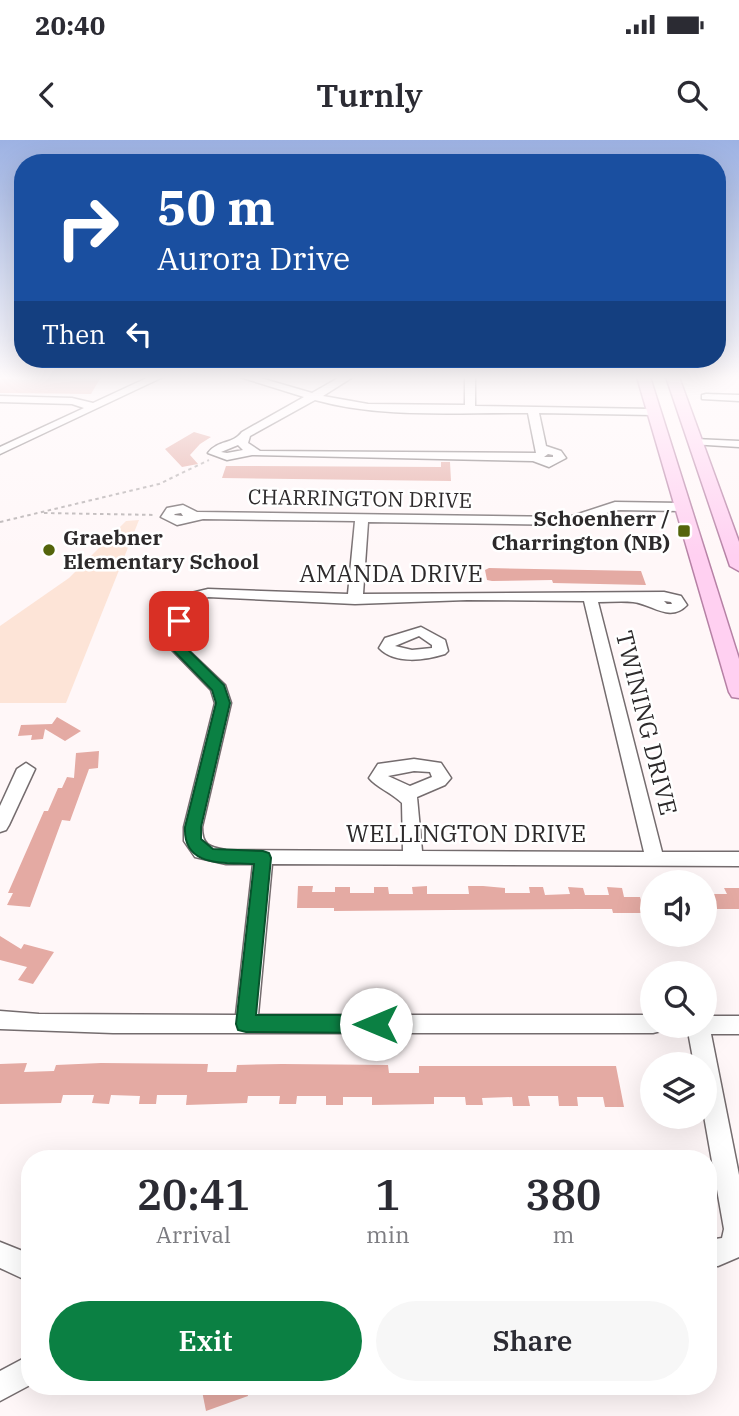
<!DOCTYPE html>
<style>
:root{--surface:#fff;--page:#f7f7f7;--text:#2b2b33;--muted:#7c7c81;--accent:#0b8043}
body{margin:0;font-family:"IBM Plex Serif",serif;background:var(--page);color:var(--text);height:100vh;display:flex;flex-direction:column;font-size:26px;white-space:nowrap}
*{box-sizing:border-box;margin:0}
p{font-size:23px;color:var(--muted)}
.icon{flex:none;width:38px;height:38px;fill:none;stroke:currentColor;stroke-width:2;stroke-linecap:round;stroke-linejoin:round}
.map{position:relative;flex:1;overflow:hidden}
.sheet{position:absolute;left:21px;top:1010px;width:696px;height:245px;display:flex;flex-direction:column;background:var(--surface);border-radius:28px;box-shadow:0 7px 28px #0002}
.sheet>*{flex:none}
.guide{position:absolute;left:14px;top:14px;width:712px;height:214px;border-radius:28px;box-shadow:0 7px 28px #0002;background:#1a4fa0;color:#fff;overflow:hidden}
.controls{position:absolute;left:640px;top:730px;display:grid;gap:14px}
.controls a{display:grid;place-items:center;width:77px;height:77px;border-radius:50%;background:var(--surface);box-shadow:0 7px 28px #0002;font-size:35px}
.pin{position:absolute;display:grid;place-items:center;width:60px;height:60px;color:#fff;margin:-30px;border-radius:14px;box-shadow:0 4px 10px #0006}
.me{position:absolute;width:77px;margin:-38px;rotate:270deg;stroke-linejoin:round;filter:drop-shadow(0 0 5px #0008)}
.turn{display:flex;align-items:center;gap:24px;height:147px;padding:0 28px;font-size:32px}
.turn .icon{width:91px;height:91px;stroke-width:2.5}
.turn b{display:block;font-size:49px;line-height:60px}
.then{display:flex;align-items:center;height:66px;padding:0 28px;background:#0003;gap:14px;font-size:26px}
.eta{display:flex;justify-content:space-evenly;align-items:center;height:119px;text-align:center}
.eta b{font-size:42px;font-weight:600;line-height:49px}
.cta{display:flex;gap:14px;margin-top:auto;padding:14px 28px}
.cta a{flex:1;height:80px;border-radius:42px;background:var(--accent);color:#fff;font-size:28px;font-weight:600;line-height:80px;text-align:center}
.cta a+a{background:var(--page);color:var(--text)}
.status{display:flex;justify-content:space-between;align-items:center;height:49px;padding:0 35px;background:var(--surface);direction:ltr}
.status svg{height:19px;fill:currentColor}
header{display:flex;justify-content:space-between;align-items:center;height:91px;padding:0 28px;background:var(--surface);font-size:32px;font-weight:600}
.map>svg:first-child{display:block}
.green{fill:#fde4d7}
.building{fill:#e4aaa3}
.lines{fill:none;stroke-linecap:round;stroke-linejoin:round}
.minor-casing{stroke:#746c6e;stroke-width:3}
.major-casing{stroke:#b681a5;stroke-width:3}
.path{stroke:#b4aeaf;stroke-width:2;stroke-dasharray:3.5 3.5;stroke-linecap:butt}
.minor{fill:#fff;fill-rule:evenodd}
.major{fill:#ffd0f1;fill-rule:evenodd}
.route{fill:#0b8043;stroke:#07532c;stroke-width:2}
.poi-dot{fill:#54640b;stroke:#fff;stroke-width:2.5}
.labels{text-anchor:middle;stroke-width:5;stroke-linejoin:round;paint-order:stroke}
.far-street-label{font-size:21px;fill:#2d2a2b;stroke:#fff}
.far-poi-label{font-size:21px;font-weight:bold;fill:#2d2a2b;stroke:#fff;text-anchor:end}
.street-label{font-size:24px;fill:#2d2a2b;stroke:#fff}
</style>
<div class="status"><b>20:40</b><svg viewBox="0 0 49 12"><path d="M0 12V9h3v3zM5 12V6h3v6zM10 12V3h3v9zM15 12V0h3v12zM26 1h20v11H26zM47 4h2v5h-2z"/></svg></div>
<header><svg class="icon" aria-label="back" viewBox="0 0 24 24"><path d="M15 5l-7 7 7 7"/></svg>Turnly<svg class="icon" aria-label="search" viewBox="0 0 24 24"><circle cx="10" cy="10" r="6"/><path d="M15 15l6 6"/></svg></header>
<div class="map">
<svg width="739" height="1276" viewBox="0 0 739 1276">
<rect width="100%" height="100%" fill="#fff7f8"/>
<!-- green -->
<path class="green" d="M139,380L66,563H0V486L69,438L126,381Z"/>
<!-- building -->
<g class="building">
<path d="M32,237H101L91,254L0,253V239L31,240Z"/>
<path d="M194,292L211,297L200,304L190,315L198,324L182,327L165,309Z"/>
<path d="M441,322H450L451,341L222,338L226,326H232L441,327Z"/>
<path d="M489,428L641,431L646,445L553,443L552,440L492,441L487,440L485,430Z"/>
<path d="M57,577L81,591L65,601L45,589L43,599L31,600L32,595L18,596L21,585L52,584Z"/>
<path d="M99,611L98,628L89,629L70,681L62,680L30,767L7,765L13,753H8L44,671H48L58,648H62L67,637L74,638L76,613Z"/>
<path d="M298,746H313L312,752H335V747H350V753H374V747H388L389,754H413L412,747L427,746V754H469L468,746H483L505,748V753H530L529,747H543L545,755L570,754L568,747L583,748L585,755H609L607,747L622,748L624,757H640L644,773H613L612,769H578L334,771V768H297Z"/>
<path d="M724,748H739V769H705V754H727Z"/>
<path d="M0,796L21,809L24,804L54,812L33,844L18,840L27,827L0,820Z"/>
<path d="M27,923L24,932L54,931L56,925L101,923L208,924L207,932H236L237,925L282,924L388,925L389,933H419V926H616L624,967H605L603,957H577L578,966H559L558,956H528L530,966H513L512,957L482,958L483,965H466L465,957H434V964L372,965V957H343V965H326V956H297L296,964H279L280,956H248L247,963L186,965L187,955H157L156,964H139L140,956L111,955L109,964L92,963L94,955H63L61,963L0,964V924Z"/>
<path d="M201,1246H246L248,1256L206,1271Z"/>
</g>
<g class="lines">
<defs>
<g id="minor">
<path d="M149,237H163L0,314V307L84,268L72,264L0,262V256L72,258L93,263Z"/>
<path d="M240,237H257L312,253L340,237H353L323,256L368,264L465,265V237H475V266L653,269L658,272L653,275L539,273L546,306L561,311L566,318L549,327L533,321L252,315L227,320L208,313C219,299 232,305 242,292L304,257ZM315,260C382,279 458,272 528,273L536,313L260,311L248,303L250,296ZM238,305L243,310L227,313L221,312ZM548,314L553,315V317H544Z"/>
<path d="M706,254L739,255V261L702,259V255Z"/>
<path d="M695,299L739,301V307L691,304L689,302Z"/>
<path d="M615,362L682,363L688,367L682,371L616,370L570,385L368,382L363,454L664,452L681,456L687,465C670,483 652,464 633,462C622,461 610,462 598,462L662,712H739V726L272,724L258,875H653V886H663L661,891L653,893H113L0,889V871L39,874L236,875L253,724H226L195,717L184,701V687L215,563L211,550L172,510L168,499L180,460L187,454L208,449L348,454L355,381L203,379L177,385L161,377L167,368L183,365L197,372L569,377ZM181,373L183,376L174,375L175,374ZM208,457L355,464L467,460L584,461L644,712L422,711L417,657L445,645L451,638L441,623L414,619L378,624L369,638C376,647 392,653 402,663L403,711L226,710C209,707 202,705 202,687L231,563L225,545L184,506L182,499L192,465ZM664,461L671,462L672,464H667ZM414,631L430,632L432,637L410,646L388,636Z"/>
<path d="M421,487L445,500L448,511L445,514C426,520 395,525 379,508L385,498ZM419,496L432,505V508L412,510L395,506Z"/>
<path d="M26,623L35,629L9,685L6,690L0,692V666L17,629Z"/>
<path d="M705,876H739V894H711L739,1035V1117L718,1126H709V1100L722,1098L724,1089L704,976L705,924H694L687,886H705Z"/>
<path d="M0,1102L30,1114V1142L0,1128Z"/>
<path d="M30,1215V1245L0,1261V1231Z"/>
</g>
<g id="major">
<path d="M637,237H650L739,519V558L732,557L729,552Z"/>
<path d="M666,237H679L739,402V431L730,426Z"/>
</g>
</defs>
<!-- minor casing -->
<use href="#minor" class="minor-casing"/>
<!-- major casing -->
<use href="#major" class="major-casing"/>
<!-- path -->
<g class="path">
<path d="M44,373L156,375"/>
<path d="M0,382L159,344L209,320"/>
</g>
<!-- minor -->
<use href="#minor" class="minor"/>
<!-- major -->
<use href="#major" class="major"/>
</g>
<!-- sky -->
<linearGradient id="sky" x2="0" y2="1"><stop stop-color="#9db2e3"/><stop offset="0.57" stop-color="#fffbfc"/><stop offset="1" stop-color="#fffbfc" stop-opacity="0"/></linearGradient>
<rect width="739" height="416" fill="url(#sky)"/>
<!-- route -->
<path class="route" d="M179,477L186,481L183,505L224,545L230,563L201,687V699L213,709L263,711L269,713L271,718L256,875H376L383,878L386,884L383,890L376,893L246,892L238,890L236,884L254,724C224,722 183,728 185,687L216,563L212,550L170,507L168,499L172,481Z"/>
<!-- markers -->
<g class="poi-dot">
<rect x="677" y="384" width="14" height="14" rx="3.5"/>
<circle cx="49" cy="410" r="7"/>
</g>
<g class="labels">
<!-- far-street labels -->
<g class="far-street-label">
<text transform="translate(360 359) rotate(1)" y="7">CHARRINGTON DRIVE</text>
</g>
<!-- far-poi labels -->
<g class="far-poi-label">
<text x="670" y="386">Schoenherr /<tspan x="670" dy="24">Charrington (NB)</tspan></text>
<text x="63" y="405" text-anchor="start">Graebner<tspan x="63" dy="24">Elementary School</tspan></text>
</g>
<!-- street labels -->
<g class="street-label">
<text x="391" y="442">AMANDA DRIVE</text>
<text transform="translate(646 583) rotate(76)" y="8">TWINING DRIVE</text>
<text x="466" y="702">WELLINGTON DRIVE</text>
</g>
</g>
</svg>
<div class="controls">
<a><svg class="icon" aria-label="sound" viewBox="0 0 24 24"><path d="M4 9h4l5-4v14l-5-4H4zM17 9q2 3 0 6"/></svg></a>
<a><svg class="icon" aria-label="search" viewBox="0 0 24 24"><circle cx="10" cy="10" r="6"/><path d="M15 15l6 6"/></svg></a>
<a><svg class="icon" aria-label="layers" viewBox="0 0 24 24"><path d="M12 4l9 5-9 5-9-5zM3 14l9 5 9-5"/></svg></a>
</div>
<div class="pin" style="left:179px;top:481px;background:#d93025"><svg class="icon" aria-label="arrive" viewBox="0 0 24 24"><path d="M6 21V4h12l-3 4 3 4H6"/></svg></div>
<svg class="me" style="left:376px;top:884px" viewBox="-20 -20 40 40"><circle r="19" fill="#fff"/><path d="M0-13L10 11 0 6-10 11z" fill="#0b8043"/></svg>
<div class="guide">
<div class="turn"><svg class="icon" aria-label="right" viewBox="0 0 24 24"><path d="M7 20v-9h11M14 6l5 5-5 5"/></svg><div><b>50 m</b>Aurora Drive</div></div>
<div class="then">Then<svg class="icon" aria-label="left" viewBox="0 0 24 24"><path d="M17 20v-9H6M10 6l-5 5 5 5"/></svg></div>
</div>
<section class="sheet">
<div class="eta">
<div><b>20:41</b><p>Arrival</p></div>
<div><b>1</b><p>min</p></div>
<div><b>380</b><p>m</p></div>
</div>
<div class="cta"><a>Exit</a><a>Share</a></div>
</section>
</div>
